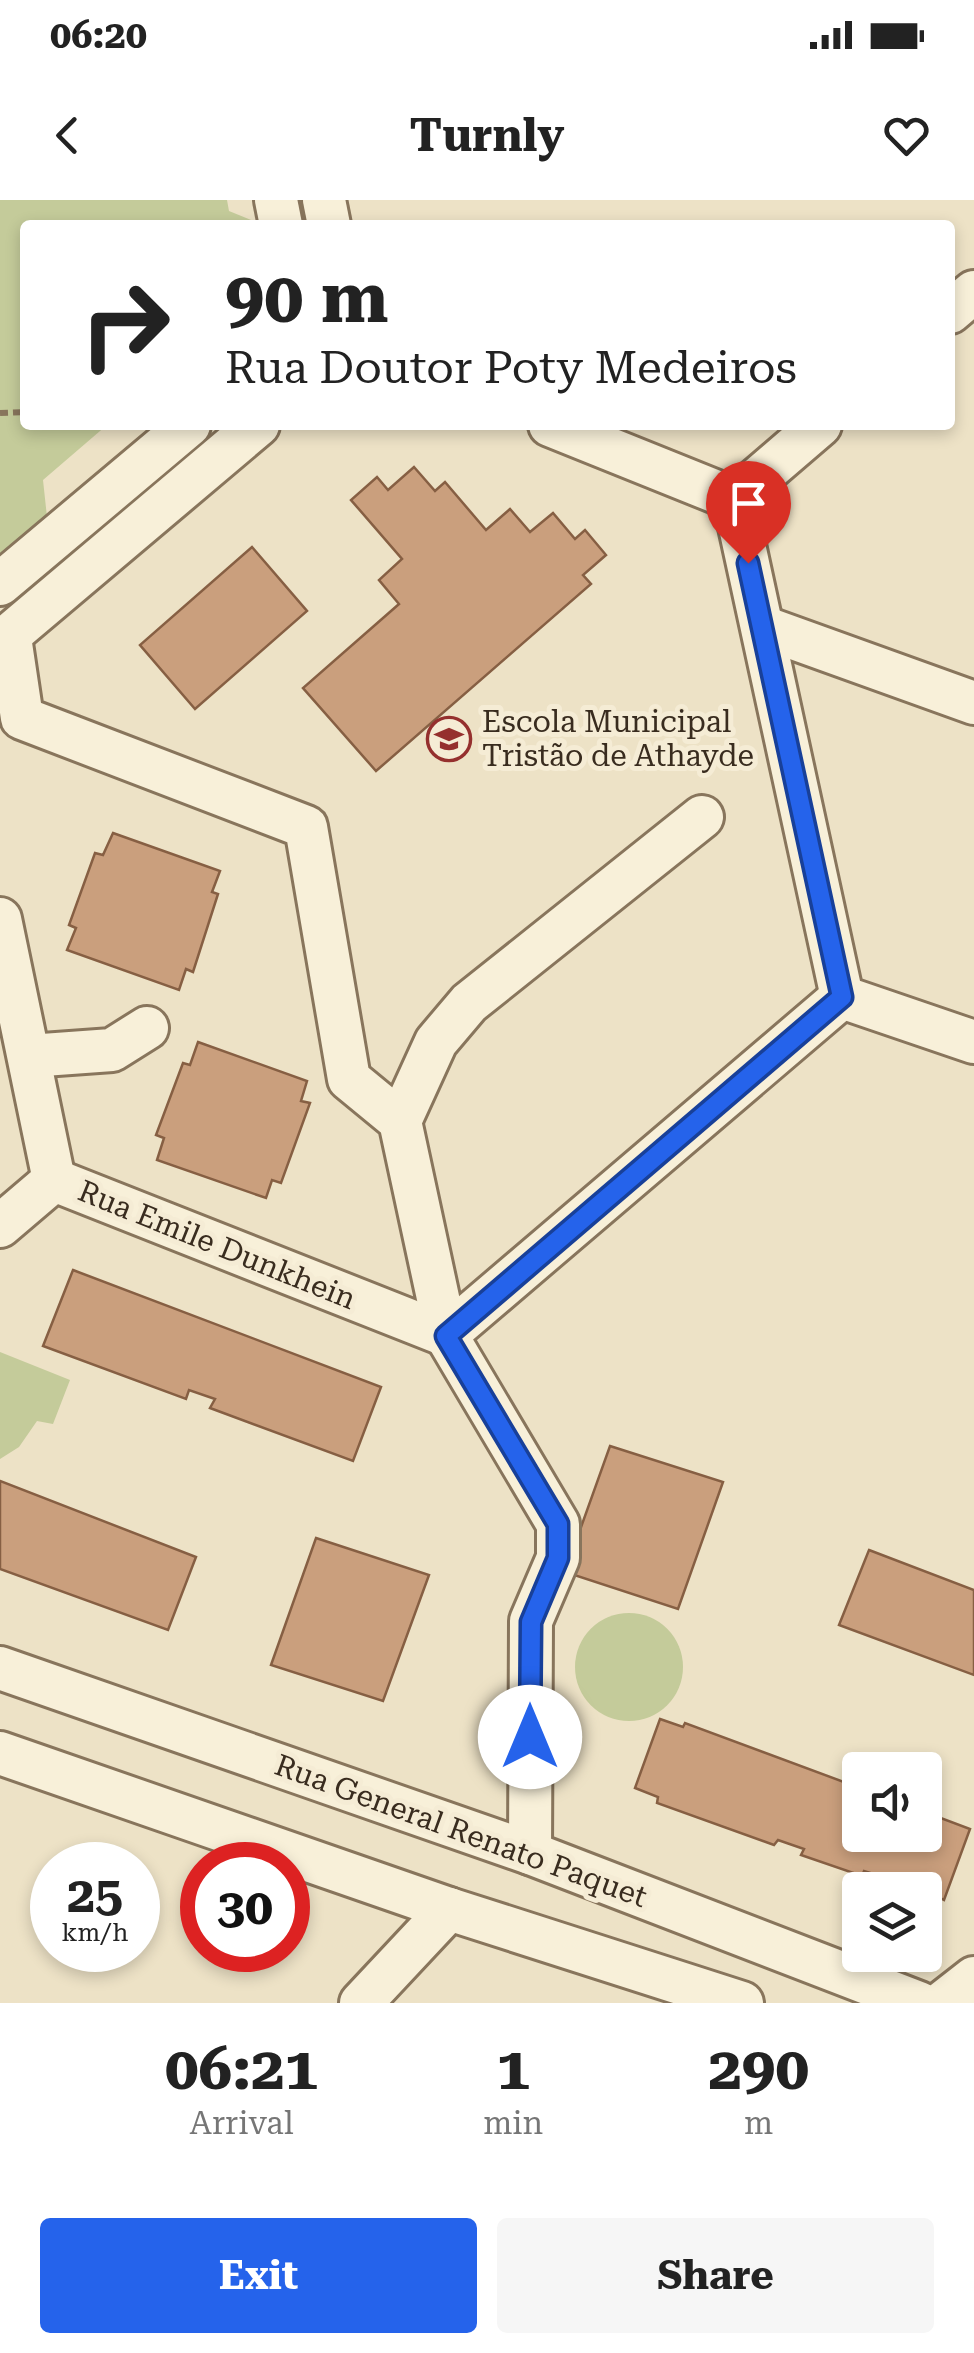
<!DOCTYPE html>
<meta charset="utf-8">
<style>
:root{--surface:#fff;--page:#f6f6f6;--text:#222;--muted:#767676;--accent:#2563eb}
body{margin:0;font-family:"Roboto Serif",serif;background:var(--page);color:var(--text);height:100vh;display:flex;flex-direction:column;font-size:38px;white-space:nowrap}
*{box-sizing:border-box;margin:0}
p{font-size:32px;color:var(--muted)}
.icon{flex:none;width:55px;height:55px;fill:none;stroke:currentColor;stroke-width:2;stroke-linecap:round;stroke-linejoin:round}
.map{position:relative;height:1803px;overflow:hidden}
.sheet{display:flex;flex-direction:column;background:var(--surface);flex:1}
.sheet>*{flex:none}
.top-card{position:absolute;left:20px;top:20px;width:935px;height:210px;border-radius:10px;box-shadow:0 5px 15px #0003;background:#fff;color:var(--text);overflow:hidden}
.tools{position:absolute;left:842px;top:1552px;display:grid;gap:20px}
.tools a{display:grid;place-items:center;width:100px;height:100px;border-radius:10px;background:var(--surface);box-shadow:0 5px 15px #0003;font-size:50px}
.speed{position:absolute;left:30px;top:1642px;display:flex;gap:20px;font-size:50px;font-weight:700;text-align:center}
.speed>*{display:grid;place-content:center;width:130px;height:130px;border-radius:50%;background:var(--surface);box-shadow:0 5px 15px #0003;line-height:1}
.speed small{font-size:25px;font-weight:400}
.speed .limit{border:15px solid #d22;background:#fff;color:#111}
.pin{position:absolute;display:grid;place-items:center;width:85px;height:85px;color:#fff;margin:-102px -42px;border-radius:50% 50% 50% 0;rotate:-45deg;box-shadow:0 0 10px #0007}
.pin .icon{rotate:45deg}
.me{position:absolute;width:110px;margin:-55px;rotate:0deg;stroke-linejoin:round;filter:drop-shadow(0 0 8px #0008)}
.turn{display:flex;align-items:center;gap:35px;height:210px;padding:0 40px;font-size:45px}
.turn .icon{width:130px;height:130px;stroke-width:2.5}
.turn b{display:block;font-size:70px;line-height:85px}
.eta{display:flex;justify-content:space-evenly;align-items:center;height:170px;text-align:center}
.eta b{font-size:60px;font-weight:700;line-height:70px}
.action{display:flex;gap:20px;margin-top:auto;padding:20px 40px}
.action a{flex:1;height:115px;border-radius:10px;background:var(--accent);color:#fff;font-size:40px;font-weight:700;line-height:115px;text-align:center}
.action a+a{background:var(--page);color:var(--text)}
.status{display:flex;justify-content:space-between;align-items:center;height:70px;padding:0 50px;background:var(--surface);direction:ltr}
.status svg{height:28px;fill:currentColor}
header{display:flex;justify-content:space-between;align-items:center;height:130px;padding:0 40px;background:var(--surface);font-size:45px;font-weight:700}
.map>svg:first-child{display:block}
.green{fill:#c4cb9a}
.building{fill:#ca9f7d;stroke:#865f43;stroke-width:2.5}
.lines{fill:none;stroke-linecap:round;stroke-linejoin:round}
.minor-casing{stroke:#88755c;stroke-width:48}
.path{stroke:#88755c;stroke-width:6;stroke-dasharray:8 5;stroke-linecap:butt}
.minor{stroke:#f8f0d9;stroke-width:42}
.route-casing{stroke:#184099;stroke-width:25}
.route{stroke:#2563eb;stroke-width:18}
.labels{text-anchor:middle;stroke-width:10;stroke-linejoin:round;paint-order:stroke}
.poi-label{font-size:30px;fill:#392c1f;stroke:#f5ecd5;text-anchor:start}
.street-label{font-size:30px;fill:#392c1f;stroke:#f5ecd5}
</style>
<div class="status"><b>06:20</b><svg viewBox="0 0 49 12"><path d="M0 12V9h3v3zM5 12V6h3v6zM10 12V3h3v9zM15 12V0h3v12zM26 1h20v11H26zM47 4h2v5h-2z"/></svg></div>
<header><svg class="icon" aria-label="back" viewBox="0 0 24 24"><path d="M15 5l-7 7 7 7"/></svg>Turnly<svg class="icon" aria-label="heart" viewBox="0 0 24 24"><path d="M12 20l-8-8c-3-5 5-10 8-4 3-6 11-1 8 4z"/></svg></header>
<div class="map">
<svg width="974" height="1803" viewBox="0 0 974 1803">
<rect width="100%" height="100%" fill="#ede2c6"/>
<!-- green -->
<g class="green">
<path d="M0,0H227L229,11L263,25H25V225H107L43,280L47,317L0,357Z"/>
<path d="M0,1152L70,1180L53,1224L37,1221L19,1247L0,1259Z"/>
<circle cx="629" cy="1467" r="54"/>
</g>
<!-- building -->
<g class="building">
<path d="M414,267L435,291L445,282L486,330L510,309L530,332L553,313L575,339L585,330L606,355L583,375L591,384L376,571L303,488L399,404L379,380L402,359L351,300L377,277L388,290Z"/>
<path d="M252,347L307,411L195,509L140,445Z"/>
<path d="M113,633L220,671L212,692L218,694L193,772L186,769L179,790L67,750L76,728L69,725L95,653L103,655Z"/>
<path d="M198,842L307,881L301,901L310,903L281,983L272,980L266,998L157,960L164,938L156,935L183,863L190,865Z"/>
<path d="M73,1070L381,1187L353,1261L210,1208L215,1199L189,1190L186,1199L43,1146Z"/>
<path d="M610,1246L723,1282L678,1409L565,1372Z"/>
<path d="M0,1281L196,1357L168,1430L0,1369Z"/>
<path d="M316,1338L429,1375L383,1501L271,1465Z"/>
<path d="M869,1350L974,1390V1475L839,1425Z"/>
<path d="M660,1519L683,1527L685,1523L860,1588V1635H925V1612L970,1629L944,1700L925,1690L864,1671L862,1676L801,1655L804,1649L778,1640L774,1645L657,1603L658,1597L635,1588Z"/>
</g>
<g class="lines">
<defs>
<g id="minor">
<path d="M276,0L281,25"/>
<path d="M324,0L329,25"/>
<path d="M950,112L974,92"/>
<path d="M550,225L734,299L842,797L974,842"/>
<path d="M734,299L820,225"/>
<path d="M0,384L189,225"/>
<path d="M763,427L974,503"/>
<path d="M10,437L22,518L306,627L349,879L400,921L446,1135L558,1324V1358L531,1421L530,1653"/>
<path d="M0,443L258,225"/>
<path d="M0,719L54,980"/>
<path d="M29,856L112,850L147,828"/>
<path d="M400,921L436,842L469,803L702,617"/>
<path d="M0,1026L54,980L446,1135"/>
<path d="M446,1135L842,797"/>
<path d="M0,1468L530,1653L919,1803"/>
<path d="M0,1553L449,1709L742,1803"/>
<path d="M361,1803L449,1709"/>
<path d="M942,1803L974,1778"/>
</g>
</defs>
<!-- minor casing -->
<use href="#minor" class="minor-casing"/>
<!-- path -->
<path class="path" d="M0,213L25,212"/>
<!-- minor -->
<use href="#minor" class="minor"/>
</g>
<g class="lines">
<defs>
<path id="route" d="M530,1537L531,1422L558,1358V1324L446,1136L842,797L748,363"/>
</defs>
<!-- route casing -->
<use href="#route" class="route-casing"/>
<!-- route -->
<use href="#route" class="route"/>
</g>
<!-- icons -->
<defs>
<symbol id="school-ring" viewBox="-11 -11 22 22"><circle r="9.5" fill="#f5ecd5" stroke="#95302e" stroke-width="1.5"/><path d="M0-5L7-2L0 1L-7-2ZM-4 1L0 2.5L4 1V4Q0 6-4 4Z" fill="#95302e"/></symbol>
</defs>
<g fill-rule="evenodd">
<use href="#school-ring" x="424" y="514" width="50" height="50"/>
</g>
<g class="labels">
<!-- poi labels -->
<g class="poi-label">
<text x="482" y="532">Escola Municipal<tspan x="482" dy="34">Tristão de Athayde</tspan></text>
</g>
<!-- street labels -->
<g class="street-label">
<text transform="translate(217 1045) rotate(22)" y="10">Rua Emile Dunkhein</text>
<text transform="translate(461 1631) rotate(20)" y="10">Rua General Renato Paquet</text>
</g>
</g>
</svg>
<div class="tools">
<a><svg class="icon" aria-label="sound" viewBox="0 0 24 24"><path d="M4 9h4l5-4v14l-5-4H4zM17 9q2 3 0 6"/></svg></a>
<a><svg class="icon" aria-label="layers" viewBox="0 0 24 24"><path d="M12 4l9 5-9 5-9-5zM3 14l9 5 9-5"/></svg></a>
</div>
<div class="speed"><div>25<small>km/h</small></div><div class="limit">30</div></div>
<div class="pin" style="left:748px;top:363px;background:#d93025"><svg class="icon" aria-label="arrive" viewBox="0 0 24 24"><path d="M6 21V4h12l-3 4 3 4H6"/></svg></div>
<svg class="me" style="left:530px;top:1537px" viewBox="-20 -20 40 40"><circle r="19" fill="#fff"/><path d="M0-13L10 11 0 6-10 11z" fill="#2563eb"/></svg>
<div class="top-card">
<div class="turn"><svg class="icon" aria-label="right" viewBox="0 0 24 24"><path d="M7 20v-9h11M14 6l5 5-5 5"/></svg><div><b>90 m</b>Rua Doutor Poty Medeiros</div></div>
</div>
</div>
<section class="sheet">
<div class="eta">
<div><b>06:21</b><p>Arrival</p></div>
<div><b>1</b><p>min</p></div>
<div><b>290</b><p>m</p></div>
</div>
<div class="action"><a>Exit</a><a>Share</a></div>
</section>
